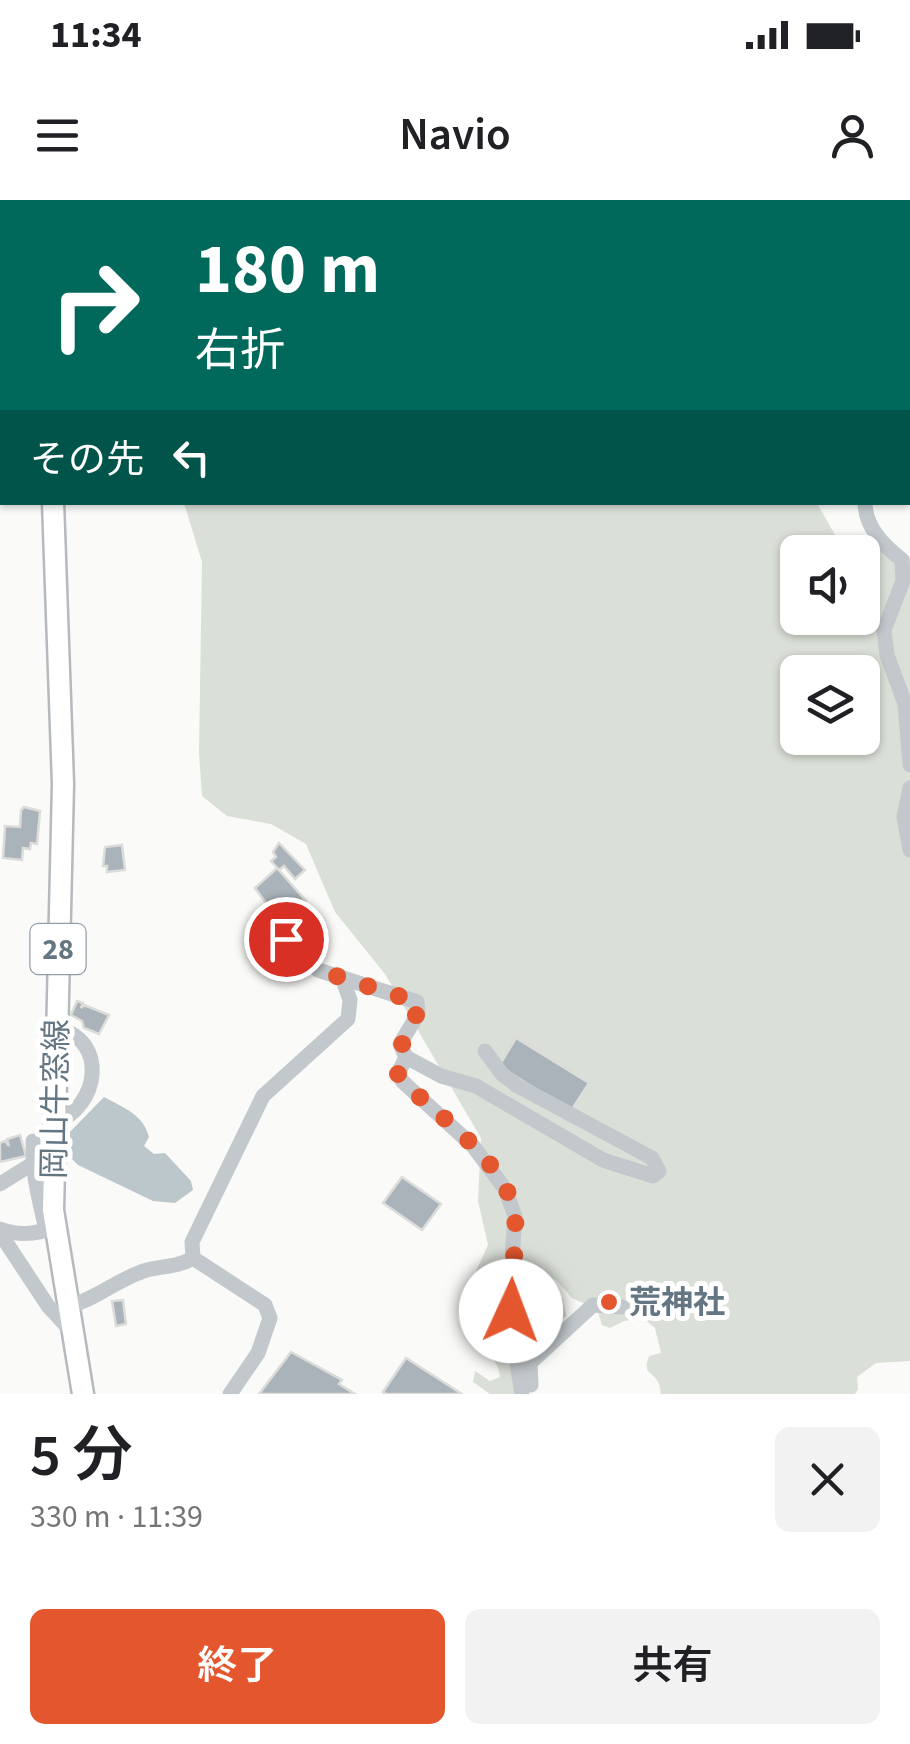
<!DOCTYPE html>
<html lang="ja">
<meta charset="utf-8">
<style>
:root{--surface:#fff;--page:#f2f2f2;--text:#202124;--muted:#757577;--accent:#e4572e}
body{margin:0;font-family:"Source Sans 3","Noto Sans JP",sans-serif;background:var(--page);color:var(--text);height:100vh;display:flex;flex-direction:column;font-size:38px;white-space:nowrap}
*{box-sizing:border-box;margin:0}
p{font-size:32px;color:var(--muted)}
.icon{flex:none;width:55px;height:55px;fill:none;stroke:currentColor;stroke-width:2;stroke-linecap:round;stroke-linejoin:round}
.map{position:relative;height:1194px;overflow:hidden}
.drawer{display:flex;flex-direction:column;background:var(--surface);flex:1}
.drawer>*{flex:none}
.hud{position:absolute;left:0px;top:0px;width:910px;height:305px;box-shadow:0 2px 8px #0004;background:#00695c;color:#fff;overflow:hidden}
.tools{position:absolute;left:780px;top:335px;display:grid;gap:20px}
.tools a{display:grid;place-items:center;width:100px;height:100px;border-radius:15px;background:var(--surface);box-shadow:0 2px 8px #0004;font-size:50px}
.pin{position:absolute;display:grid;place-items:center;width:85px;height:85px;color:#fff;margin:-42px;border:5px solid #fff;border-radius:50%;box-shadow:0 2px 10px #0007}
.me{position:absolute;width:110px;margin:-55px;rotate:2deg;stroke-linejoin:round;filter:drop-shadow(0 0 8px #0008)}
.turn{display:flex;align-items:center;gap:35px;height:210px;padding:0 30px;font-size:45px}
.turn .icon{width:130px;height:130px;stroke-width:2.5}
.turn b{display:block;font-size:70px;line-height:85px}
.then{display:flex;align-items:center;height:95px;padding:0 30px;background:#0003;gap:20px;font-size:38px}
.round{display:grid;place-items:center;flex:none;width:105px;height:105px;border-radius:15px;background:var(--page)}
.headline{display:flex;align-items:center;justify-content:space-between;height:170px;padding:0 30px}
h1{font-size:60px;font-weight:600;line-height:75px}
.cta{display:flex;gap:20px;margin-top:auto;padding:20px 30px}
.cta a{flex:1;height:115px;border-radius:15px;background:var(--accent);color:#fff;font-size:40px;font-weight:600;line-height:115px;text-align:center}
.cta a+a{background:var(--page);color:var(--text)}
.status{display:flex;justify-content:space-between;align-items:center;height:70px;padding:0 50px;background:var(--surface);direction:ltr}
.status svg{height:28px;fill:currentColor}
header{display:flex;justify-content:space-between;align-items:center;height:130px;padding:0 30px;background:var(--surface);font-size:45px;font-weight:600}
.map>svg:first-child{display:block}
.green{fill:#dadfd7;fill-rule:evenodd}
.water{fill:#bbc7cb}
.building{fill:#aab3b9;stroke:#dcdcda;stroke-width:2.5}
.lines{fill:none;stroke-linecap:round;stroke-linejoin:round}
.major-casing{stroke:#b5babe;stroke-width:25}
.minor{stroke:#c3c8cc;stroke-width:15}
.major{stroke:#fff;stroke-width:20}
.route{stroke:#e4572e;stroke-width:18;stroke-dasharray:0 32.4}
.poi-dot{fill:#e4572e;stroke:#fff;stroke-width:4}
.labels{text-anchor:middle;stroke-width:10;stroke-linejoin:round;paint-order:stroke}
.shield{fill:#fff;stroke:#939fa8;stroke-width:2.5}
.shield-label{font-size:30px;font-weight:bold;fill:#657683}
.street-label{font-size:32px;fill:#657683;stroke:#fff}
.poi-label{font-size:32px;font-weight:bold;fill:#657683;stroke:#fff;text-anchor:start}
</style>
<div class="status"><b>11:34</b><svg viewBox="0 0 49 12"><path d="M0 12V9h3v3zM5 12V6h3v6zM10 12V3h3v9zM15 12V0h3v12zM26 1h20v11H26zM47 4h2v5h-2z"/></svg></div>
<header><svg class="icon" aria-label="menu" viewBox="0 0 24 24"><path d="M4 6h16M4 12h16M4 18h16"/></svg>Navio<svg class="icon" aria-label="person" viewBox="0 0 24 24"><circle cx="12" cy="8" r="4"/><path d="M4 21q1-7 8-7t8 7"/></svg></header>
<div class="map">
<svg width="910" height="1194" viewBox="0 0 910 1194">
<rect width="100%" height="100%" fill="#fafaf8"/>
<!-- green -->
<path class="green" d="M184,303H810L818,305L838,340L910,357V1161L876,1163L857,1177L858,1189L855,1194H661C660,1190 660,1186 658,1182C652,1170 642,1175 649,1156L661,1153L655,1128L643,1118L624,1121L610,1128L602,1125L597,1109L572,1098L557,1081L544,1073L533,1077L526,1094L524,1126L518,1130L504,1125L497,1136L501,1151L513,1169L517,1194H490L473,1182L475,1171L490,1181L500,1177C499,1163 492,1161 487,1148C477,1118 499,1103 476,1071L488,1045L478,1001L481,938L385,774L335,712L306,644L271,624L227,616L202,596L199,553L202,362ZM798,352H862V418H798ZM798,472H862V538H798Z"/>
<!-- water -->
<path class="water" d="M104,897C124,908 143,914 149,937L144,946L154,954L165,953L191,981L193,990L175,1003L153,1001L78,965L70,957L68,934Z"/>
<!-- building -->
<g class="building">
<path d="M24,607L40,611L37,644L31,643L30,649L23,648L22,660L3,658L5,626L20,627L21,610Z"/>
<path d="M279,643L305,670L295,679L284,666L279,670L271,661L276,657L273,652Z"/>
<path d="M122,645L125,670L107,672V666H103L105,647Z"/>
<path d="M277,668L306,701L284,721L278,715L276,717L255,688Z"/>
<path d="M271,748L286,768L275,776L263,759L266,757L264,753Z"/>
<path d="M77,801L83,803L81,808L84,805L109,815L99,834L84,828L82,821L71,815Z"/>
<path d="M516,838L589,883L571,911L499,866Z"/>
<path d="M20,935L26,956L0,962V943L5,941L9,946L7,939Z"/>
<path d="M402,977L441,1004L422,1030L383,1003Z"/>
<path d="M555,1092L559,1101L562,1100L565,1116L546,1124L536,1100Z"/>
<path d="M123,1100L126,1124L116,1126L112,1101Z"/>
<path d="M291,1152L342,1180L339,1184L355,1194H259Z"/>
<path d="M406,1158L462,1194H386L383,1192Z"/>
</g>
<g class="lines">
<defs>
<g id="major">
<path d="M41,0V2"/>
<path d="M538,0L542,2"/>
<path d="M908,8L910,7"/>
<path d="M53,302L63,584L53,1010L83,1194"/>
</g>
</defs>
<!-- major casing -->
<use href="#major" class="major-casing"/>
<!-- minor -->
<g class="minor">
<path d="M741,2L742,0"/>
<path d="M865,302C865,327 883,345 902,360L903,381L884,430L887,455L905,504L910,565"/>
<path d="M910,588L904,617L910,650"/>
<path d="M287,739L306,761L318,770L417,802L418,814L400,844L406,857"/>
<path d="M485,851L502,874L516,885L652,958L659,971L653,976L603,960L476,886L441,876L406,857L398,874L403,882L473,946L505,989L515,1016L510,1088L512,1133L522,1194"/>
<path d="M54,923C100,907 109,839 56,828"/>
<path d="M33,941C32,976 39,997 46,1030"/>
<path d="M0,984L32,964"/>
<path d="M0,1029C19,1036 35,1034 54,1028"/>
<path d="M0,1033L48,1106L71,1131"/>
<path d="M67,1107C97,1099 119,1078 147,1070C163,1066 178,1067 193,1058"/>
<path d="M531,1185L530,1163L593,1105L622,1107"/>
<path d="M230,1194L258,1153L270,1118L265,1105L193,1058L192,1042L263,896L348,819L350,800L342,777"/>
</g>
<!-- major -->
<use href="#major" class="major"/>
</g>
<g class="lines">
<!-- route -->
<path class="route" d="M286,739L306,761L318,770L417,802C422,824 392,833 406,857L398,874L403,882C439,916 510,965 515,1018C518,1048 509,1080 511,1111"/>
</g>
<!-- markers -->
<circle class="poi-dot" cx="609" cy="1102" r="10"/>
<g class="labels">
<!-- shield labels -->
<rect class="shield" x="30.5" y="724" width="55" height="50" rx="8"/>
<g class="shield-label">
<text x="58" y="759">28</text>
</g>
<!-- street labels -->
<g class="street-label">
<text transform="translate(55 899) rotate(-89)" y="11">岡山牛窓線</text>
</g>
<!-- poi labels -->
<g class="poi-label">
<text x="629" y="1113">荒神社</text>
</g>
</g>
</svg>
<div class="tools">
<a><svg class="icon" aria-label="sound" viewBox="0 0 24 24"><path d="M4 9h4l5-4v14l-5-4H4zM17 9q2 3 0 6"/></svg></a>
<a><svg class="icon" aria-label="layers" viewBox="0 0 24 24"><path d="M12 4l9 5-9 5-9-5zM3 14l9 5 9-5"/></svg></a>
</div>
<div class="pin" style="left:286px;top:739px;background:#d93025"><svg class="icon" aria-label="arrive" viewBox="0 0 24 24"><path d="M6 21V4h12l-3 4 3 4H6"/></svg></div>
<svg class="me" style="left:511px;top:1111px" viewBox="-20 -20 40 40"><circle r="19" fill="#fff"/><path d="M0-13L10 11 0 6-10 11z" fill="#e4572e"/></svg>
<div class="hud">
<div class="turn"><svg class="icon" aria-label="right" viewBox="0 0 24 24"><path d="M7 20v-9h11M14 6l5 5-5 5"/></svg><div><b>180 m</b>右折</div></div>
<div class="then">その先<svg class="icon" aria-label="left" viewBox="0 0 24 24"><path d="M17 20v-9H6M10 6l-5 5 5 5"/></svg></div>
</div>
</div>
<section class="drawer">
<div class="headline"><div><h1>5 分</h1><p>330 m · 11:39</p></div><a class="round"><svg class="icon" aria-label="close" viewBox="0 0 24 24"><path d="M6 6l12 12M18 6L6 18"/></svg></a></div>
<div class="cta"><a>終了</a><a>共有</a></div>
</section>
